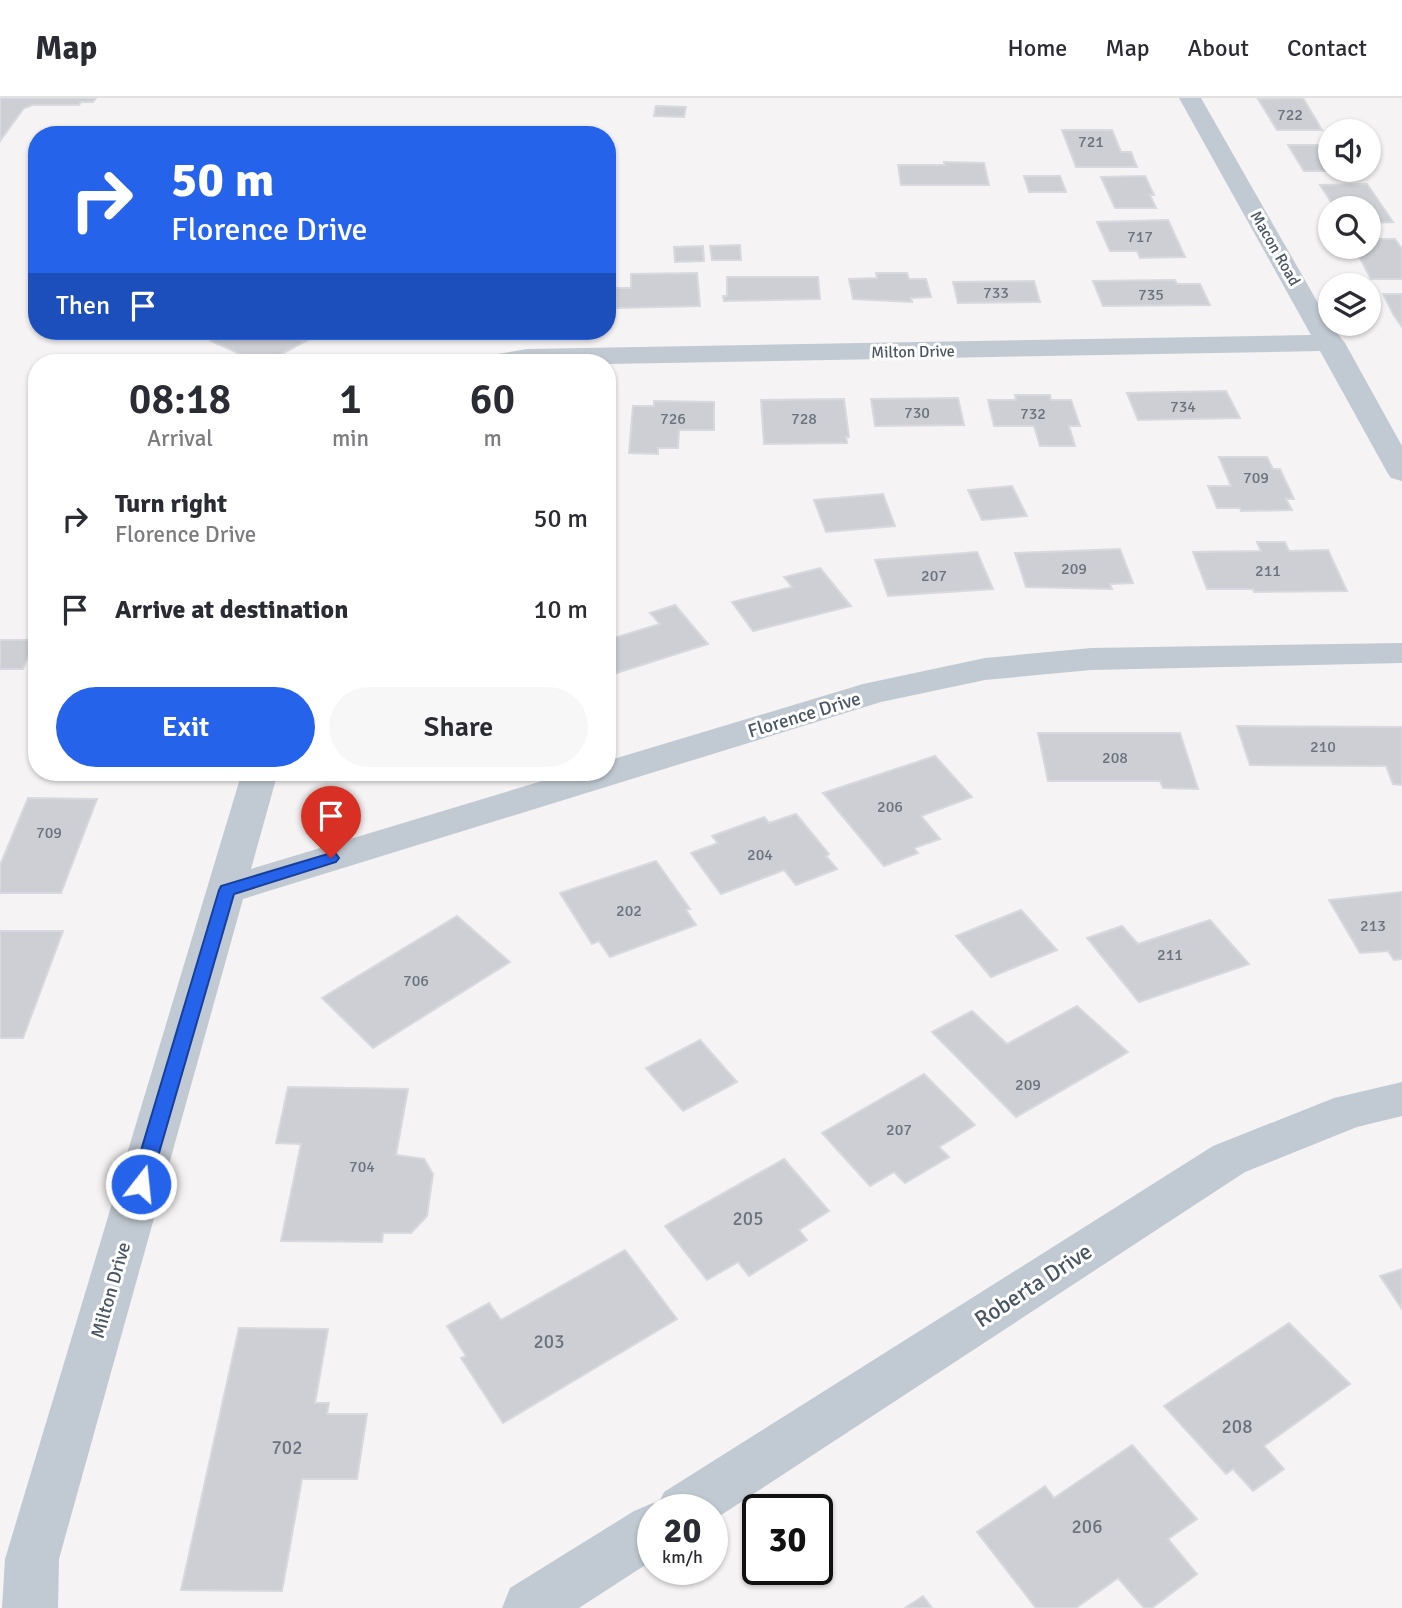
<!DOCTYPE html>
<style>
:root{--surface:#fff;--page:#f7f7f7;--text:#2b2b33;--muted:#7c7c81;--line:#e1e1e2;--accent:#2563eb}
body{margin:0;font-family:Signika,sans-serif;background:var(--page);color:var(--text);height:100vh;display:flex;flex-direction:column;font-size:26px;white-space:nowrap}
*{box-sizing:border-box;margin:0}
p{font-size:23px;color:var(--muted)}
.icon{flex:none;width:38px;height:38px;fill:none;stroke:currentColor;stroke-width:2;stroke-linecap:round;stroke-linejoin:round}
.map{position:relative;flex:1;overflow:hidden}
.drawer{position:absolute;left:28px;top:256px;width:588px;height:427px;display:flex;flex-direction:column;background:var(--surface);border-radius:28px;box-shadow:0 2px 5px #0004}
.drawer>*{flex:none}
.hud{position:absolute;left:28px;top:28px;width:588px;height:214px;border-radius:28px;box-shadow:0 2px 5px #0004;background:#2563eb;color:#fff;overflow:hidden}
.controls{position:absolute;left:1318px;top:21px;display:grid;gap:14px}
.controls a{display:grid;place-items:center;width:63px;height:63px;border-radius:50%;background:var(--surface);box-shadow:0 2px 5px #0004;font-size:35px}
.speed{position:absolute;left:637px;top:1396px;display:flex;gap:14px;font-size:35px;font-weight:700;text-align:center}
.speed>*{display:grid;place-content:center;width:91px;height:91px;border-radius:50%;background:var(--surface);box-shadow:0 2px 5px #0004;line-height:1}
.speed small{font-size:18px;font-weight:400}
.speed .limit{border:4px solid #111;border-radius:10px;background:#fff;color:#111}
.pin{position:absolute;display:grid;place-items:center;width:60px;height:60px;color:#fff;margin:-72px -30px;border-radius:50% 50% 50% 0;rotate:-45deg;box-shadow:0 0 7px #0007}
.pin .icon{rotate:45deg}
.me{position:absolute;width:77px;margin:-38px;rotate:16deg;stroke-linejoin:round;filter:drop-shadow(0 0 5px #0008)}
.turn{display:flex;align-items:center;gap:24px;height:147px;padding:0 28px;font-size:32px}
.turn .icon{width:91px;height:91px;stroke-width:2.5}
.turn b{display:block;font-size:49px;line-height:60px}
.then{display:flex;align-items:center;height:66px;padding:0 28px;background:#0003;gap:14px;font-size:26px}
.eta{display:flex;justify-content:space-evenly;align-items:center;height:119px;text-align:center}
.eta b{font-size:42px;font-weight:600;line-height:49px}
.primary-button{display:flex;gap:14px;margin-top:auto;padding:14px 28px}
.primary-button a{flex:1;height:80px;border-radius:42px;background:var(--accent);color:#fff;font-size:28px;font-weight:600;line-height:80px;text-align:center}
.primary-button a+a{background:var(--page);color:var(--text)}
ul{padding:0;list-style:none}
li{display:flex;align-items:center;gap:21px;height:91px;padding:0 28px}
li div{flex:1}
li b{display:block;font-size:26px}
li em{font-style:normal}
header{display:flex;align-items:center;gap:42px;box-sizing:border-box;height:98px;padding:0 35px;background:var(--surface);border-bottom:2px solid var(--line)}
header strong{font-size:33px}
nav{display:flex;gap:38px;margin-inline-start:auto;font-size:24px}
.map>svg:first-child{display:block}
.building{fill:#cdcfd5;stroke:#d7d9de;stroke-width:2}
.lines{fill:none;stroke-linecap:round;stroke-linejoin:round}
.street{fill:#c1cad2;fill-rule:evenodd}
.route{fill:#2563eb;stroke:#184099;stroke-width:2}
.labels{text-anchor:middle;stroke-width:6;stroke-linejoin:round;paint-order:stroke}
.number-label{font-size:16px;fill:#6b747e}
.far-street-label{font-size:16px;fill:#4a5661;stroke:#fff}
.street-label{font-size:19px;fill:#4a5661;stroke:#fff}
.near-number-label{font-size:19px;fill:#6b747e}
.near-street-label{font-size:23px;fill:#4a5661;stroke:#fff}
</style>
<header>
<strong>Map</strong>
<nav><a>Home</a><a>Map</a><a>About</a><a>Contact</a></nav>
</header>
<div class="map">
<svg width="1402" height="1510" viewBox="0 0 1402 1510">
<rect width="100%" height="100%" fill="#f5f3f3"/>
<!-- building -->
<g class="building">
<path d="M0,0H96L93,4H81L79,7H33L24,10L0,43Z"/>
<path d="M1303,0L1322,32H1277L1258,1Z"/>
<path d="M656,8L686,9L684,19L654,18Z"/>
<path d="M1062,32H1112L1121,54H1131L1137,69H1076Z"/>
<path d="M1288,47H1329L1330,72L1361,73H1304Z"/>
<path d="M944,64L984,65L989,87H901L898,67H945Z"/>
<path d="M1024,78H1060L1066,94H1029Z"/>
<path d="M1145,78L1154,97H1150L1156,110H1115L1101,79Z"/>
<path d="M1367,86L1393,124L1368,125V110H1335L1320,87Z"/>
<path d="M1168,122L1185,159L1140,160L1137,153H1110L1097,124Z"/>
<path d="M1368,141H1395L1402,151V181H1371L1354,149H1368Z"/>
<path d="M740,147L741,162H712L710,148Z"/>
<path d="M703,148L704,163L675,164L674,149Z"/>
<path d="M697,175L700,208L616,210V190H631V176Z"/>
<path d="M876,175H907L909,181H926L931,199L911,200L912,204L853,201L849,181L877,180Z"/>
<path d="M727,179H818L820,201L724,203L723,198H727Z"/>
<path d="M1175,182L1177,186H1200L1210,207L1103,208L1093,183Z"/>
<path d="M1034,183L1040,204L958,205L953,184Z"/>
<path d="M1383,196H1402V229L1393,216Z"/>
<path d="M232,233L254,234L319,233L301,242L306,243L276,259L272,257L258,264L211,243Z"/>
<path d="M126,257H166L163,264H122Z"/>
<path d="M1226,293L1240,320L1138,322L1127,295Z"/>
<path d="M1015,297H1050L1051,302H1071L1080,328H1069L1075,348H1040L1034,328H994L988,302H1016Z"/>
<path d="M958,300L964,327L875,328L871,301Z"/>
<path d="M844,301L849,339H846L847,345L764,346L761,302Z"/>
<path d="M654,303L714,304V332H679L678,350H658V356L629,355L633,308H654Z"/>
<path d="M1219,359H1267L1273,371H1280L1294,401H1286L1292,412L1241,413L1240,410H1217L1208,388H1231Z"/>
<path d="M1012,388L1027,418L982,422L968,392Z"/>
<path d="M883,396L895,428L826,434L814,402Z"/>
<path d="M1257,444H1285L1289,453L1328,452L1347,493L1254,494L1253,491H1207L1193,454L1261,453Z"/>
<path d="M1120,451L1133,485L1110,486L1112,491L1026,489L1015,455Z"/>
<path d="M977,454L993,491L888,498L875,462Z"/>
<path d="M820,470L851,508L753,533L732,504L792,489L784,479Z"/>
<path d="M675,507L708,546L610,577L607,574V542L660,526L650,515Z"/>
<path d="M0,542H35L23,571H0Z"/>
<path d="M1237,628L1402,629V687L1393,686L1386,668L1250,667Z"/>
<path d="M1038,635H1180L1198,691L1163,690L1160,683H1048Z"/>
<path d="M935,658L972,699L921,718L940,741L914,750L918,755L884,768L823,695Z"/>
<path d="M55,674H112L110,678H53Z"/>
<path d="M28,700L97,701L61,795H0V767Z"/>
<path d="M796,716L829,756L826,758L837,771L796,787L784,772L721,796L691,755L718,745L712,738L764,719L769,725Z"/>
<path d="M656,763L690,811L686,812L696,827L610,859L599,843L592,846L560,795Z"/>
<path d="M1402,794V861L1394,862L1388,853L1360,855L1329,802Z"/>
<path d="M1021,812L1057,852L991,879L956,838Z"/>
<path d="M457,818L510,864L373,950L322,900Z"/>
<path d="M1210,822L1249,866L1139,904L1087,840L1122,828L1138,846Z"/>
<path d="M0,833H63L23,940H0Z"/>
<path d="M1077,908L1128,954L1016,1019L932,934L972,913L1007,946Z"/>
<path d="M700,942L737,984L683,1013L646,970Z"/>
<path d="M924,976L975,1027L939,1049L949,1059L905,1085L894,1074L870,1088L822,1035Z"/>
<path d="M288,989L408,991L396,1057L424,1061L433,1076L427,1118L411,1135H383L382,1144L281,1143L301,1046L276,1045Z"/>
<path d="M784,1061L829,1113L799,1132L807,1142L749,1178L738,1164L707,1182L665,1128Z"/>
<path d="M625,1152L677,1221L503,1325L461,1260L466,1258L447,1228L489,1205L501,1222Z"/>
<path d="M1402,1171V1211L1380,1178Z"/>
<path d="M1289,1225L1350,1286L1264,1348L1284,1371L1253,1393L1233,1371L1226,1376L1164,1308Z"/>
<path d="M239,1230L328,1231L315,1305H329L327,1316H367L357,1381H302L282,1493L181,1492Z"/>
<path d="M1132,1347L1197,1421L1168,1441L1197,1476L1152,1510H1144L1118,1480L1076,1510H1036L977,1434L1045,1388L1054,1400Z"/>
<path d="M923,1498L932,1510H905Z"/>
</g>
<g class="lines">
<!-- street -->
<g class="street">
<path d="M1179,0H1201L1330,226L1345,245L1402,348V383L1391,380L1387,374L1320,253L607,266L482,264L486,258L527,251L1311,237Z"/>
<path d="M1402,545V565L1091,572L985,582L881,604L243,801L59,1461L58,1510H2L5,1461L242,674H278L251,771L572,674H607V663L863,586L985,560L1091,550Z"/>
<path d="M1402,984V1018L1357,1029L1245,1074L712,1423V1412H653V1462L579,1510H502L510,1490L634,1413L653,1405L658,1407L664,1394L1213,1048L1334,1000Z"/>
</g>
</g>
<!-- route -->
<path class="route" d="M331,755L336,756L339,760L336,764L234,796L150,1086L148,1092L141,1094L134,1092L131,1086L219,792L221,788Z"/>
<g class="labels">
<!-- number labels -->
<g class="number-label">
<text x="1290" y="22">722</text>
<text x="1091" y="49">721</text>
<text x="1140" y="144">717</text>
<text x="996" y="200">733</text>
<text x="1151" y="202">735</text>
<text x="1183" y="314">734</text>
<text x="917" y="320">730</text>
<text x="1033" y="321">732</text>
<text x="673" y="326">726</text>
<text x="804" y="326">728</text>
<text x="1256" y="385">709</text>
<text x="1074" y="476">209</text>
<text x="1268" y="478">211</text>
<text x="934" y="483">207</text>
<text x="1323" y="654">210</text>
<text x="1115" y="665">208</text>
<text x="890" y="714">206</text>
<text x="49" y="740">709</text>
<text x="760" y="762">204</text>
<text x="629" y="818">202</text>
<text x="1373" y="833">213</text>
<text x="1170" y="862">211</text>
<text x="416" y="888">706</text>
<text x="1028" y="992">209</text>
<text x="899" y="1037">207</text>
<text x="362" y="1074">704</text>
</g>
<!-- far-street labels -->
<g class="far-street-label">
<text transform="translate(1276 150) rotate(60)" y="6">Macon Road</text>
<text transform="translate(913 253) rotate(-1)" y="6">Milton Drive</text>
</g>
<!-- street labels -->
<g class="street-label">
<text transform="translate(804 616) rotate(-17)" y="7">Florence Drive</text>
<text transform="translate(110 1192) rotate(-74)" y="7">Milton Drive</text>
</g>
<!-- near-number labels -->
<g class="near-number-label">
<text x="748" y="1127">205</text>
<text x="549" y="1250">203</text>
<text x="1237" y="1335">208</text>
<text x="287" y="1356">702</text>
<text x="1087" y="1435">206</text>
</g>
<!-- near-street labels -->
<g class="near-street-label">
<text transform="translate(1033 1187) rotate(-33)" y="8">Roberta Drive</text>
</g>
</g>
</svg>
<div class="controls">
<a><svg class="icon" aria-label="sound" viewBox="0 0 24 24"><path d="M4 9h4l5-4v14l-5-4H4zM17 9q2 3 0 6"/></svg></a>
<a><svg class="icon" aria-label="search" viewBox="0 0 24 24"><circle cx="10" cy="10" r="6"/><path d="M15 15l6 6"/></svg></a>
<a><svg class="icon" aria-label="layers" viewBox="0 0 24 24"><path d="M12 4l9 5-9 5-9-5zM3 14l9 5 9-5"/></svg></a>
</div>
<div class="speed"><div>20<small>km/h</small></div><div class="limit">30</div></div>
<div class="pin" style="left:331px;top:760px;background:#d93025"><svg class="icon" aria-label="arrive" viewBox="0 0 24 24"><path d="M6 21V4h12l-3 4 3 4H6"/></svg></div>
<svg class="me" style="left:141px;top:1086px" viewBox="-20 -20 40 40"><circle r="17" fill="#2563eb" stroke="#fff" stroke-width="3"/><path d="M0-11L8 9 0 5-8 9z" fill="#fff"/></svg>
<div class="hud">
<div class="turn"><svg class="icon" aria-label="right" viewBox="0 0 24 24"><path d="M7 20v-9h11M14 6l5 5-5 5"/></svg><div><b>50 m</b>Florence Drive</div></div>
<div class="then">Then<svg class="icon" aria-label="arrive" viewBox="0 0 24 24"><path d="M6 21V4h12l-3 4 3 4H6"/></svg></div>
</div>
<section class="drawer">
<div class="eta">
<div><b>08:18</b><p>Arrival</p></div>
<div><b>1</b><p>min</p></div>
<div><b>60</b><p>m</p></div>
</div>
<ul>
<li><svg class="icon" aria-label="right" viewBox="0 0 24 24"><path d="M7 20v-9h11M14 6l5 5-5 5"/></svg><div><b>Turn right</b><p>Florence Drive</p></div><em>50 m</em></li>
<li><svg class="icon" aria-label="arrive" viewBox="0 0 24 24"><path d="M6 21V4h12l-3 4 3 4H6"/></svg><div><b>Arrive at destination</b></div><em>10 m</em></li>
</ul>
<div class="primary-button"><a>Exit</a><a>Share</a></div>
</section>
</div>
